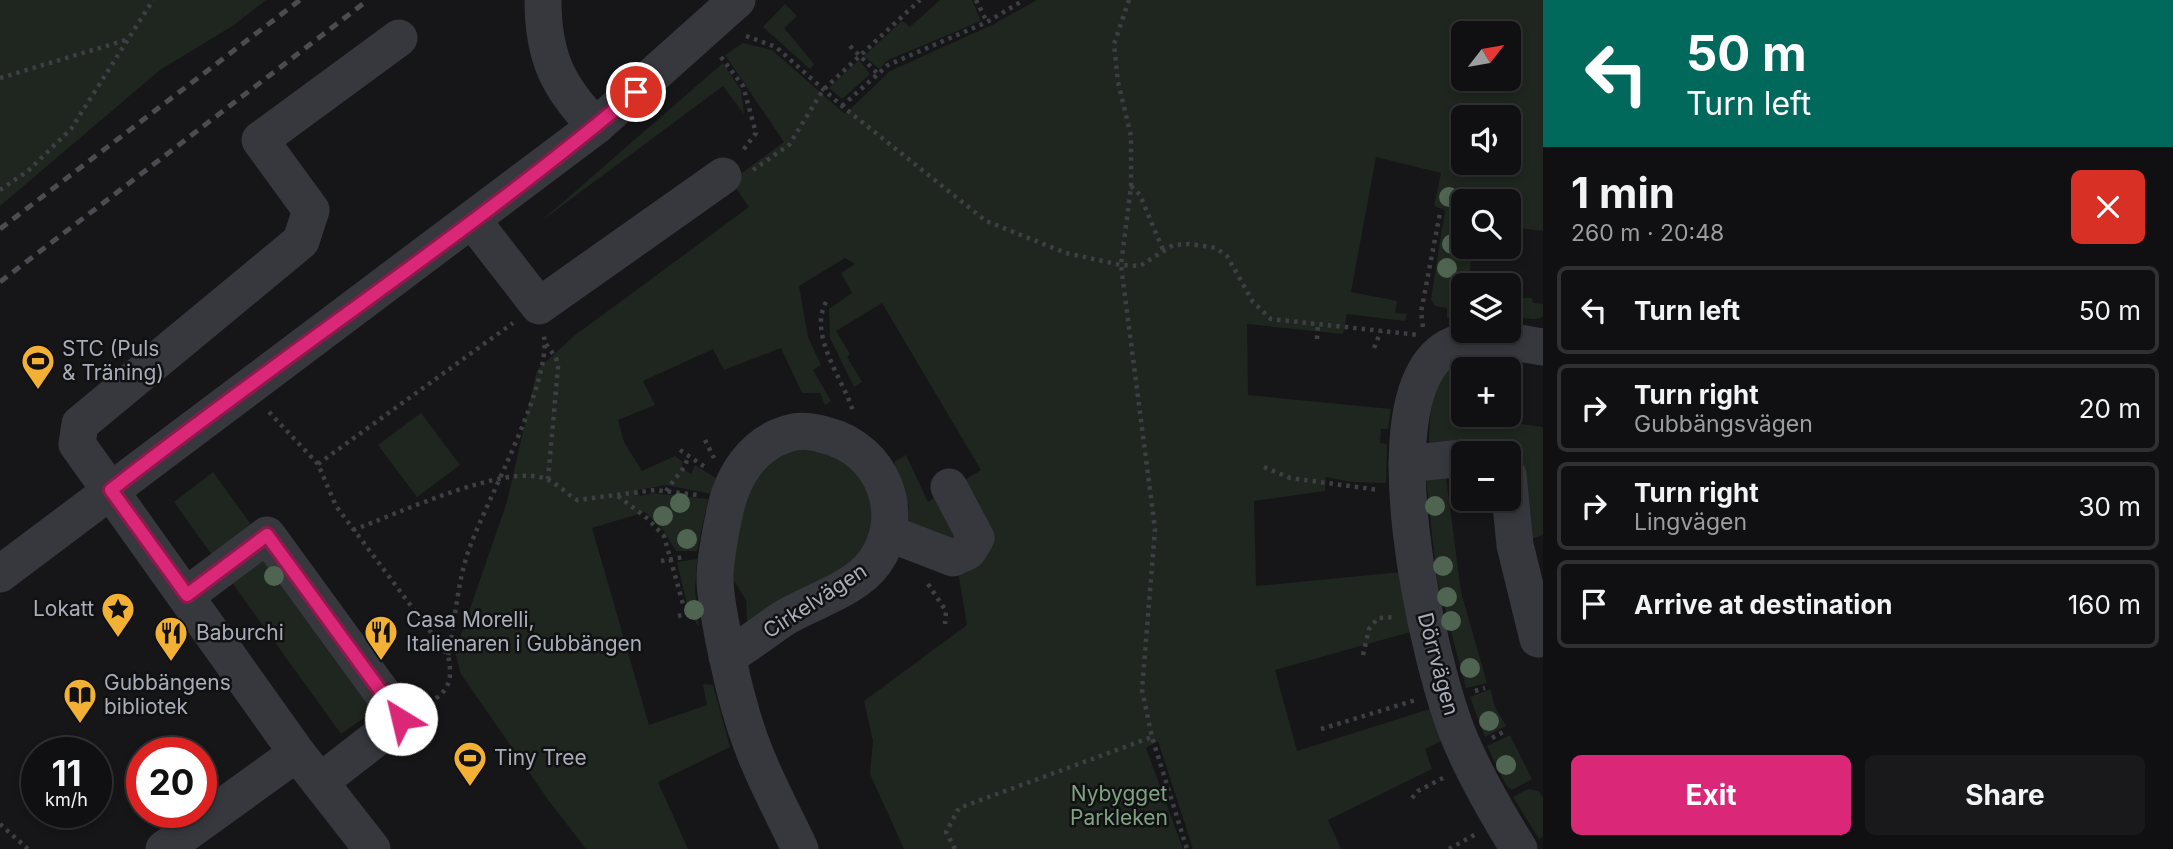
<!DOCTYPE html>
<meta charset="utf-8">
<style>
:root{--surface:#101012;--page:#19191b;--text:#f1f3f6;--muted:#9c9d9f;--line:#303032;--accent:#db2777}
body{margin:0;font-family:Inter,sans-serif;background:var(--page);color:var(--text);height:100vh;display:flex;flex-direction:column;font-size:26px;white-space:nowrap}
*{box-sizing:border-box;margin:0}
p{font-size:23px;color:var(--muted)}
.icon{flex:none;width:38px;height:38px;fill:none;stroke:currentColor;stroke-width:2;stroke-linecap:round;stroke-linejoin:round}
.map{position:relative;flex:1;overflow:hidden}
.sheet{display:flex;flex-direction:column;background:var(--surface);width:630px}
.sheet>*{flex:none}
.top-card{background:#00695c;color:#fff;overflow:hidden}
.needle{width:46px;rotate:59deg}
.fabs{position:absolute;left:1451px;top:21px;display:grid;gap:14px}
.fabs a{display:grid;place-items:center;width:70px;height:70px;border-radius:10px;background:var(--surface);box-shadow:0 4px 10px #0003,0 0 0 2px var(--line);font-size:35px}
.speed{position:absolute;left:21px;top:737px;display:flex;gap:14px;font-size:35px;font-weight:700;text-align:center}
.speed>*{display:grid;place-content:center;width:91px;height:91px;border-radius:50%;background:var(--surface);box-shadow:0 4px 10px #0003,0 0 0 2px var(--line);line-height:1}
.speed small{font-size:18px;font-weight:400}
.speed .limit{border:10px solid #d22;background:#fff;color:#111}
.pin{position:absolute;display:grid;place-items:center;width:60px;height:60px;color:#fff;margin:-30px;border:4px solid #fff;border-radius:50%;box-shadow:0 2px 7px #0007}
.me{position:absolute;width:77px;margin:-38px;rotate:324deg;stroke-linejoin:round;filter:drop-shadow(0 0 5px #0008)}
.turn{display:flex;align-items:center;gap:24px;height:147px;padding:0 28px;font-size:32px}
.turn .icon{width:91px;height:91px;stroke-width:2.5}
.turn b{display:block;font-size:49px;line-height:60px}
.round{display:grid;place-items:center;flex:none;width:74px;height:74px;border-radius:10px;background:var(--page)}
.headline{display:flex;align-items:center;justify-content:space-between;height:119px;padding:0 28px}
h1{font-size:42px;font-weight:700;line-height:52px}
.primary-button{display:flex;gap:14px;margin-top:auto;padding:14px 28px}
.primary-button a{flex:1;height:80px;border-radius:10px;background:var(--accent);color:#fff;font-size:28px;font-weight:700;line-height:80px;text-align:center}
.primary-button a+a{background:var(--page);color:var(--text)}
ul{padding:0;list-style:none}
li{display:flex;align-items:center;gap:21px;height:88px;margin:0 14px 10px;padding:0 14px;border:4px solid var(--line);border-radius:10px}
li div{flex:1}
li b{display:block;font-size:26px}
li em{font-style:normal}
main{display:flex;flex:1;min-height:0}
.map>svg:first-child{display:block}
.green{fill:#1e261f;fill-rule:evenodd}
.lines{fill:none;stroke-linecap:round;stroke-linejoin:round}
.path{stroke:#3d3f44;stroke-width:4.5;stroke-dasharray:3.5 5;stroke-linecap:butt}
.minor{stroke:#37383d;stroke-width:37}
.rail{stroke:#4a4c52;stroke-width:5;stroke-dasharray:9 7;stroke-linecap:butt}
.tree{fill:#506452}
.route-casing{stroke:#8e194d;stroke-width:18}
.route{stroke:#db2777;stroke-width:12}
.labels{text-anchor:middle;stroke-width:5;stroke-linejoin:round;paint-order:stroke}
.poi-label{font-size:21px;fill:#a8adb8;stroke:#111113;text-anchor:start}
.street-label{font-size:21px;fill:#a8adb8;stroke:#111113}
.park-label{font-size:21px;fill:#7fa381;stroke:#111113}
</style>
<main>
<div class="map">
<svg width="1543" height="849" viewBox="0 0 1543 849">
<rect width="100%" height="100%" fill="#161618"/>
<!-- green -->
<g class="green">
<path d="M0,0H266L234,25L160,70L0,206Z"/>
<path d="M940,0H972L981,21L888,60L879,69L864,56L902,21L910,27Z"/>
<path d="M1037,0H1543V231L1509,227L1508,201H1463V247H1473L1468,285H1463V319L1447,318V308L1435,306L1431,299L1445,210L1434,206L1441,173L1376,157L1351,292L1397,301L1395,313L1407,314L1405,321L1347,314L1343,334L1247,324L1248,395L1391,409L1388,429H1381L1380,443L1387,444L1386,483L1351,482L1326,477L1325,491L1254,501L1256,586L1402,572L1414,631L1275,670L1297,751L1436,707L1447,738L1425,749L1432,769L1328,820L1341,849H1193L1158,741L1146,748L1183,849H904L870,774L873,741L864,701L967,625L958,571V484L981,470L882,303L836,331L850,354L847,357L862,382L854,387L830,338L829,309L852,293L841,273L855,264L845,258L799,286L808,337L821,365L813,370L831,401L825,405L820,393H802L781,348L724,370L713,349L643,381L655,405L618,420L624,442L642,471L675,456L683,462L681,468L691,474L695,465L716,478L711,494L666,485L638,490L640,496L653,493L708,499L697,551H676L664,531L645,512L592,528L649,725L707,705L703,684L713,685L730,747L658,782L688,849H586L549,801L461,674L455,652L507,502L537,370L574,336L749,207L731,181L784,142L725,55L743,43L772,50L845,114L890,71L992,25ZM1463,33H1508V79H1463ZM1463,117H1508V163H1463Z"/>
<path d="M785,4L797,16L784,28L814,64L810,69L763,27Z"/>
<path d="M859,60L870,74L842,99L829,88Z"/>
<path d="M723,63L741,90L744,114L723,86L540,222Z"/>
<path d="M1508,298H1532L1533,303L1543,304V317L1535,319L1509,317Z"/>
<path d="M1475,360L1489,363L1488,369L1458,367L1452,415L1543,427V535L1520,543L1508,453L1479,448L1429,451C1430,416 1428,362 1475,360Z"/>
<path d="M421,413L460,465L417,497L378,445Z"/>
<path d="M794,447L846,457L876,497L865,555L748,635L746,600L729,573L734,530L755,470Z"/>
<path d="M906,455L928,502L940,494L961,544L908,532L909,507L894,462Z"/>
<path d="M213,472L382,705L341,734L174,502Z"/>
<path d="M1446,477L1461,592L1487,683L1466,688L1437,579L1426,479Z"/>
<path d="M697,559L695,590L699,626L689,613L677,562Z"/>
<path d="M1491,689L1494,705L1506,726L1485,737L1470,697Z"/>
<path d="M1510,735L1532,779L1512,790L1506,785L1487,746Z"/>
<path d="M1528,789L1539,791L1543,798V836L1539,839L1513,797Z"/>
</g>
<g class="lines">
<!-- path -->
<g class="path">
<path d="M976,0L987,22"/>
<path d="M1129,0L1114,44L1118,82L1131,136V186L1121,265L1155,529L1142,690L1152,737L1187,849"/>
<path d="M746,36L776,47L842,106L986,221L1066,253L1121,265L1140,266L1173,245L1189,244L1216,248L1227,256L1253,302L1271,319L1419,335"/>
<path d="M850,46L878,74"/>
<path d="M721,57L743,86L756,133L741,153"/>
<path d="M0,78L126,40"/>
<path d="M842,106L888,65L987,22L1024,0"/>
<path d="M753,170L789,145L823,90L920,0"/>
<path d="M1131,186L1140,195L1163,250"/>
<path d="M0,190L28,171L71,129L153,0"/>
<path d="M826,302C808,335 843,379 853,411"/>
<path d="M1423,327L1421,312L1440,213"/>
<path d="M1317,339L1318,324"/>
<path d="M546,344L556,358L558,367L548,479"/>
<path d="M1374,348L1381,331"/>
<path d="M269,412L318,464L336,506L448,655C453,680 450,690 428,704"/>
<path d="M705,440L714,458"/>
<path d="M680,450L708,469"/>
<path d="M318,464L513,323"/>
<path d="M1264,467L1290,478L1379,490"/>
<path d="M666,491L685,466L688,457"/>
<path d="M618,496L648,519L664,536L683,604"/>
<path d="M353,530C395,515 507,462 546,479C557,483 567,494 577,500L655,490L698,495"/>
<path d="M661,561L684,557"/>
<path d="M928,584L946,611L945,624"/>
<path d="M678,616L685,614"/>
<path d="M448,655C456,618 457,580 471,544C489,496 551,383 544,336"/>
<path d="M1363,655L1369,629L1378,618L1396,617"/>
<path d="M1475,691L1485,688"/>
<path d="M1321,729L1416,700"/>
<path d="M1492,738L1505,731"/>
<path d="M1412,798L1418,791L1443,778"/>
<path d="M0,824L28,849"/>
<path d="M955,849L946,832L959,808L1152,737"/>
<path d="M1449,849L1476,834"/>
</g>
<!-- minor -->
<g class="minor">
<path d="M543,0C543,55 557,87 596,126"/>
<path d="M473,221L539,306L723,176"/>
<path d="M1407,464L1463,458"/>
<path d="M1508,475L1515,545L1538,639"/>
<path d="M888,533L953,558L968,551L976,538L949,487"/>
<path d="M0,574L596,126L737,0"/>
<path d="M187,595L267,535L401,719L320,782"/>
<path d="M727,657C747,645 765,631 784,618C812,601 854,590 874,563C909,515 883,449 825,435C815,432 804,430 794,432C753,441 731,477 724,516C720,536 715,558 715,578C715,598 720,617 723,636C731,675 740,716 755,753C768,786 785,817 800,849"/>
<path d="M164,849L297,753"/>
<path d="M372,849L297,753L77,444L80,424L301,241L311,210L260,140L399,38"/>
<path d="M1519,849C1496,812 1473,772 1457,732C1429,660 1365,393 1449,347C1475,332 1515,343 1543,347"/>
</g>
<!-- rail -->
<g class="rail">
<path d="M0,229L300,0"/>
<path d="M0,282L368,0"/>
</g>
</g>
<!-- trees -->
<g class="tree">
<circle cx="1449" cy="197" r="10"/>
<circle cx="1452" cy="244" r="10"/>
<circle cx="1447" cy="268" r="10"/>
<circle cx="680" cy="503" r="10"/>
<circle cx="1435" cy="506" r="10"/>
<circle cx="663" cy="516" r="10"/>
<circle cx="687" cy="539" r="10"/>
<circle cx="1443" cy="566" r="10"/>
<circle cx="274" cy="576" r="10"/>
<circle cx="1447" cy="597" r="10"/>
<circle cx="694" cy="610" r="10"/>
<circle cx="1451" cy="621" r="10"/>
<circle cx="1470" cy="668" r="10"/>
<circle cx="1489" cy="721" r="10"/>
<circle cx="1506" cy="765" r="10"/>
</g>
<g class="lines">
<defs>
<path id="route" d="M401,719L267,535L187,595L111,490C284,354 468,234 636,92"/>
</defs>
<!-- route casing -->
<use href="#route" class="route-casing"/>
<!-- route -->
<use href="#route" class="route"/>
</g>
<!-- icons -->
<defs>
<symbol id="stadium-pin" viewBox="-11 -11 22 30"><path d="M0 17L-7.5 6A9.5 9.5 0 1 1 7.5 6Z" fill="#f2b134" stroke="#111113"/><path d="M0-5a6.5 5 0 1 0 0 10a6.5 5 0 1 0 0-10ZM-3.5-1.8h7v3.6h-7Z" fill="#111"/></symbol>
<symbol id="sight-pin" viewBox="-11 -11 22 30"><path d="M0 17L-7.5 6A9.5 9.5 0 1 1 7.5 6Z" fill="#f2b134" stroke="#111113"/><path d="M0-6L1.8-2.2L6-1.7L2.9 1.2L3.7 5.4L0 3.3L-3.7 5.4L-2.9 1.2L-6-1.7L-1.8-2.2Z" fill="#111"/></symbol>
<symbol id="restaurant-pin" viewBox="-11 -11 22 30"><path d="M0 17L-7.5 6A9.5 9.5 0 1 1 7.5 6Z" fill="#f2b134" stroke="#111113"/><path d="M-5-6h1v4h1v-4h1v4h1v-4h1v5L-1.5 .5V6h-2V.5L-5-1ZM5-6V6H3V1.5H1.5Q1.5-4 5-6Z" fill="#111"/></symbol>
<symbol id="library-pin" viewBox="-11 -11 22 30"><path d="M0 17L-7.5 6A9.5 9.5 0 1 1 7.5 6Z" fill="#f2b134" stroke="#111113"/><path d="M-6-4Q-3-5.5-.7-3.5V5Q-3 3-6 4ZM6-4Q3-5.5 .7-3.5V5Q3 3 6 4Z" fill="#111"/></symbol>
</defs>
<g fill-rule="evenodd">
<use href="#stadium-pin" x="19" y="342" width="38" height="52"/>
<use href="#sight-pin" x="99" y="590" width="38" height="52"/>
<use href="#restaurant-pin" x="362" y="613" width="38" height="52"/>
<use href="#restaurant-pin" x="152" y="614" width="38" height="52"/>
<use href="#library-pin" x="61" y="676" width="38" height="52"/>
<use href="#stadium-pin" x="451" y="739" width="38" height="52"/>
</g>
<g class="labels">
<!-- poi labels -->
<g class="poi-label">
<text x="62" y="356">STC (Puls<tspan x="62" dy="24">&amp; Träning)</tspan></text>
<text x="94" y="616" text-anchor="end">Lokatt</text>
<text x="406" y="627">Casa Morelli,<tspan x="406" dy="24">Italienaren i Gubbängen</tspan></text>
<text x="196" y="640">Baburchi</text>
<text x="104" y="690">Gubbängens<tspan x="104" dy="24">bibliotek</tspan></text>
<text x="494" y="765">Tiny Tree</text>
</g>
<!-- street labels -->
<g class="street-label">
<text transform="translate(815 601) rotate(-33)" y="7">Cirkelvägen</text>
<text transform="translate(1438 664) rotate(75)" y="7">Dörrvägen</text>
</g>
<!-- park labels -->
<g class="park-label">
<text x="1119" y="801">Nybygget<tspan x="1119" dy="24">Parkleken</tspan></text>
</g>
</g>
</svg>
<div class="fabs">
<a><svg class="needle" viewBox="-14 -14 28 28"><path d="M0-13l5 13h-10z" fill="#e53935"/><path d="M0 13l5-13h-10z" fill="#9c9d9f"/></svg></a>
<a><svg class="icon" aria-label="sound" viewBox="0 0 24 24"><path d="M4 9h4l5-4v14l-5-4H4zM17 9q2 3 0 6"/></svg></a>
<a><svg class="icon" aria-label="search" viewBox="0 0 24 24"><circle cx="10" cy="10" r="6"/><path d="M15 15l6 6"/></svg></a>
<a><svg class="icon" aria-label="layers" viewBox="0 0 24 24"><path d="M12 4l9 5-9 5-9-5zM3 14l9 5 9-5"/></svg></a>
<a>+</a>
<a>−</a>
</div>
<div class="speed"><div>11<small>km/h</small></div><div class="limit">20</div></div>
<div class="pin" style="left:636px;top:92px;background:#d93025"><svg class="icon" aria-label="arrive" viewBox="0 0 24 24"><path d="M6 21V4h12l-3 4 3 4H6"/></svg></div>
<svg class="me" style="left:401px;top:719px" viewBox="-20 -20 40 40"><circle r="19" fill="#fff"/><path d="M0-13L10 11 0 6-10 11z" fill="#db2777"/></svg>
</div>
<section class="sheet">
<div class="top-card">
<div class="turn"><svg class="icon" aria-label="left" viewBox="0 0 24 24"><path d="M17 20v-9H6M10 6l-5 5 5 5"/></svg><div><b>50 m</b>Turn left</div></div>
</div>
<div class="headline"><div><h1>1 min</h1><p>260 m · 20:48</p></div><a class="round" style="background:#d93025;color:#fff"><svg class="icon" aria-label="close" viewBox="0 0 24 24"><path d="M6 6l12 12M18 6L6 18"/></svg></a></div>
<ul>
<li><svg class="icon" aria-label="left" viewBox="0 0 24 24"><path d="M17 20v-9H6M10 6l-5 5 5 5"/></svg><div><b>Turn left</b></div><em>50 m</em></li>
<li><svg class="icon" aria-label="right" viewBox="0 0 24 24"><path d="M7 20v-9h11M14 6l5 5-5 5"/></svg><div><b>Turn right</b><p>Gubbängsvägen</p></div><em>20 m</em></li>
<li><svg class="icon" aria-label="right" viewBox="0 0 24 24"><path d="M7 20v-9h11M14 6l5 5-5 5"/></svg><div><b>Turn right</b><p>Lingvägen</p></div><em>30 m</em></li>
<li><svg class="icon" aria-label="arrive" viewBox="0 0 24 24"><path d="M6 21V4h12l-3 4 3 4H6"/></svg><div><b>Arrive at destination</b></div><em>160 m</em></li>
</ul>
<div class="primary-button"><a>Exit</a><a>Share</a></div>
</section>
</main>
